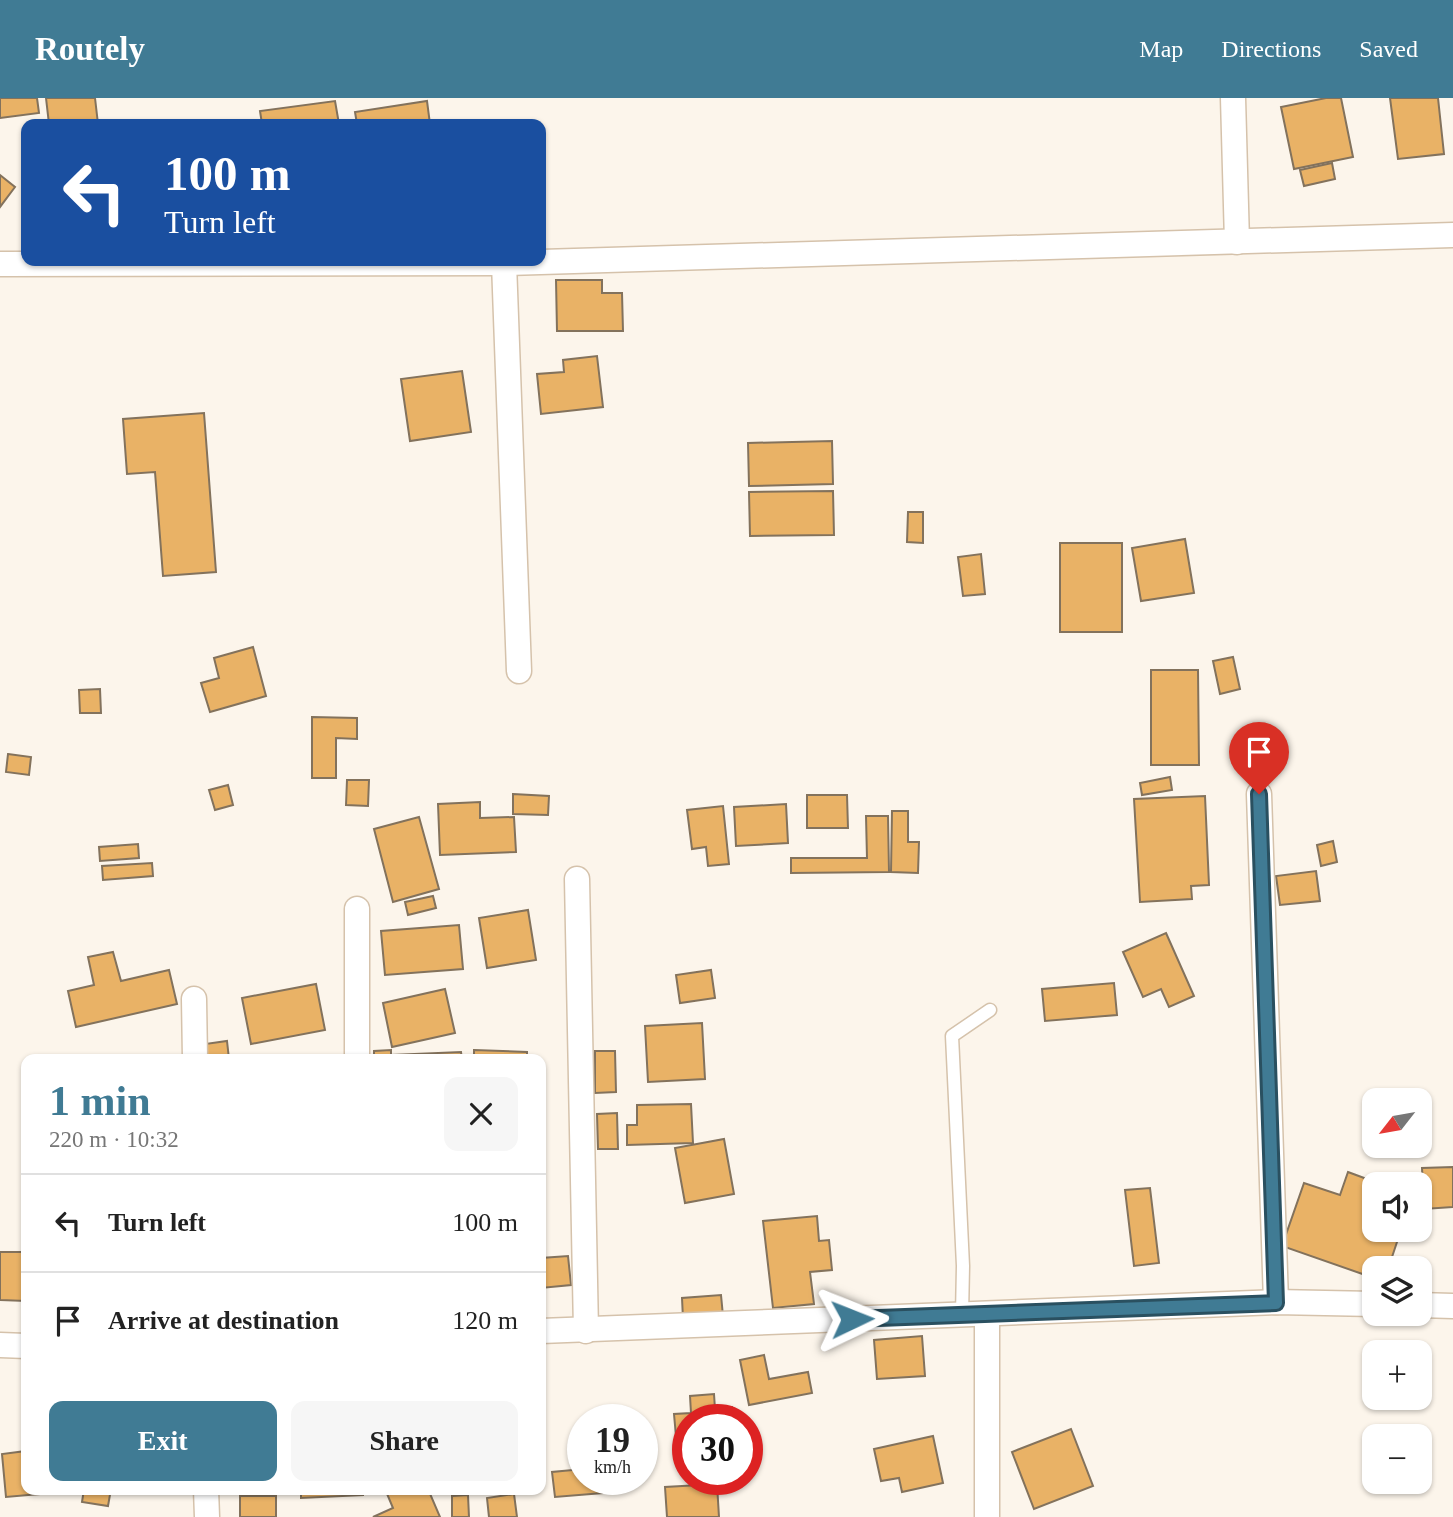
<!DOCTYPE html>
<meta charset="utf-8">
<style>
:root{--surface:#fff;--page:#f6f6f6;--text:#222;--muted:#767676;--line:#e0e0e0;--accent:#407b94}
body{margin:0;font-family:"Times New Roman",serif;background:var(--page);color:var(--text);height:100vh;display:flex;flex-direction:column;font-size:26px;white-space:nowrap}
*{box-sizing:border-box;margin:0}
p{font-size:23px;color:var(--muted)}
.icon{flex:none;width:38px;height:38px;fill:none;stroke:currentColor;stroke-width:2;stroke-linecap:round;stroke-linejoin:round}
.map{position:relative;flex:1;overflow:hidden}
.side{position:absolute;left:21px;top:956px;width:525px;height:441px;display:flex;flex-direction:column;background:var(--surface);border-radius:14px;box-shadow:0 2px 5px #0004}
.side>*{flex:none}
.hud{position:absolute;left:21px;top:21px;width:525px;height:147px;border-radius:14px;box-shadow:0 2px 5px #0004;background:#1a4fa0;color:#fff;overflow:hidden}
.needle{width:46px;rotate:239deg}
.buttons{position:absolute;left:1362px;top:990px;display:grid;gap:14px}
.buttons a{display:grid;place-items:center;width:70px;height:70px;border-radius:14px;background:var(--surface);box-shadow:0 2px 5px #0004;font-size:35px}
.speed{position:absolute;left:567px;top:1306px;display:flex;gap:14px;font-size:35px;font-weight:700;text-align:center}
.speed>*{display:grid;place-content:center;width:91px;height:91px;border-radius:50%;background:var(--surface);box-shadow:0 2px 5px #0004;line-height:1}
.speed small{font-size:18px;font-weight:400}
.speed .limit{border:10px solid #d22;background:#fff;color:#111}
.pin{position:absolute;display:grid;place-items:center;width:60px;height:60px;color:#fff;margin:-72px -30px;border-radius:50% 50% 50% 0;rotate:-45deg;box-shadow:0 0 7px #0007}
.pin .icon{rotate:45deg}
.me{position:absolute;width:77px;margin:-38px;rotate:88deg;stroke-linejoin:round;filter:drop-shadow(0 0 5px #0008)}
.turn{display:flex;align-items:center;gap:24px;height:147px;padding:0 28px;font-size:32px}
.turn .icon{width:91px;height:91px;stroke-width:2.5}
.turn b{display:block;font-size:49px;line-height:60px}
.round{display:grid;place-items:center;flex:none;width:74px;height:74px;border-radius:14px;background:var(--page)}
.overview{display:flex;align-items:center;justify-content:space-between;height:119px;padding:0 28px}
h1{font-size:42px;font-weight:700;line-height:52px;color:var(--accent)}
.action{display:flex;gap:14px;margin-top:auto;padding:14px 28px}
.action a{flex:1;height:80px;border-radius:14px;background:var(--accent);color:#fff;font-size:28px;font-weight:700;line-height:80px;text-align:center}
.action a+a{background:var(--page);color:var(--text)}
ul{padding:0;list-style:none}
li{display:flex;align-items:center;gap:21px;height:98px;padding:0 28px;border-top:2px solid var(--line)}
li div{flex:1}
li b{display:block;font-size:26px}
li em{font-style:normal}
header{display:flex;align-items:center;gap:42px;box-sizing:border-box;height:98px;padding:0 35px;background:var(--accent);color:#fff}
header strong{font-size:33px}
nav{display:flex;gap:38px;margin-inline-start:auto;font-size:24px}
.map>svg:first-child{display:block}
.building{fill:#e9b266;stroke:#83725c;stroke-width:2}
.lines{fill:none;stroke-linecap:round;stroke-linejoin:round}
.lane-casing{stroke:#d5c2ab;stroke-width:15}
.street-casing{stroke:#d5c2ab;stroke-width:27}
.lane{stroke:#fff;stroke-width:12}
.street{stroke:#fff;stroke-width:24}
.route-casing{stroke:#2a5060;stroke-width:18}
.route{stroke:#407b94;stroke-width:12}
</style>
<header>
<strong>Routely</strong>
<nav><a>Map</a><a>Directions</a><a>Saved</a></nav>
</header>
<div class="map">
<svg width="1453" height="1419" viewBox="0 0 1453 1419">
<rect width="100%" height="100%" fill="#fcf5eb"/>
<!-- building -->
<g class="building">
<path d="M0,0H37L39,15L0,20Z"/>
<path d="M46,0H95L98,26H49Z"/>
<path d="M1326,0H1341L1353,59L1294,71L1281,9Z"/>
<path d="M1390,0H1438L1444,56L1398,61Z"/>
<path d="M335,3L339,26H262L260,13Z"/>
<path d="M427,3L430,26H357L355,14Z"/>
<path d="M1332,65L1335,81L1304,88L1300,72Z"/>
<path d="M0,77L15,89L0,109Z"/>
<path d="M556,182H602V195H622L623,233H557Z"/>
<path d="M597,258L603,309L541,316L537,276L564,274L563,262Z"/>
<path d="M462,273L471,334L410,343L401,281Z"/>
<path d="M204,315L216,474L163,478L155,374L127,376L123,321Z"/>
<path d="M832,343L833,386L749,388L748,345Z"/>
<path d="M833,393L834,437L750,438L749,394Z"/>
<path d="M908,414H923V445L907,444Z"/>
<path d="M1185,441L1194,495L1141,503L1132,450Z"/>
<rect x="1060" y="445" width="62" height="89"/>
<path d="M981,456L985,496L963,498L958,459Z"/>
<path d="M253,549L266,598L210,614L201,585L219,580L214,560Z"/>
<path d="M1233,559L1240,591L1220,596L1213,563Z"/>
<path d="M1151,572H1198L1199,667H1151Z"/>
<path d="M100,591L101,615H80L79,592Z"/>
<path d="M312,619L357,620V641L336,640V680H312Z"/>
<path d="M8,656L31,659L29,677L6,674Z"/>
<path d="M1170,679L1172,692L1142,697L1140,685Z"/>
<path d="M347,682H369L368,708L346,707Z"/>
<path d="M228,687L233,707L215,712L209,692Z"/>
<path d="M513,696L549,698L548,717L513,716Z"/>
<path d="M807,697H847L848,730H807Z"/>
<path d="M1205,698L1209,787L1191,788L1192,801L1140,804L1134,701Z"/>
<path d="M480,704V720L514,719L516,754L440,757L438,706Z"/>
<path d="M786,706L788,745L736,748L734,709Z"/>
<path d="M723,708L729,766L708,768L706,749L692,751L687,712Z"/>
<path d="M892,713H908V744H919L918,775L891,774Z"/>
<path d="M866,718H888L889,774L791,775V760H867Z"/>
<path d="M419,719L439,791L393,804L374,731Z"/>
<path d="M1333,743L1337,764L1321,768L1317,747Z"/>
<path d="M138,746L139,760L100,763L99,749Z"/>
<path d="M152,765L153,778L103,782L102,768Z"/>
<path d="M1316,773L1320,803L1280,807L1276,778Z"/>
<path d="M433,798L436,810L408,817L405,804Z"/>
<path d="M528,812L536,862L487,870L479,820Z"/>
<path d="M459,827L463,871L385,877L381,833Z"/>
<path d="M1166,835L1194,898L1169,909L1161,891L1143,899L1123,854Z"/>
<path d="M113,854L121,883L169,872L177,906L76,929L68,893L94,887L88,859Z"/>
<path d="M711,872L715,900L680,905L676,877Z"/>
<path d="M1114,885L1117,917L1045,923L1042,891Z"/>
<path d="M316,886L325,932L251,946L242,900Z"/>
<path d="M445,891L455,935L392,949L383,905Z"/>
<path d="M702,925L705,981L648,984L645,928Z"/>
<path d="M227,943L229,961H206L205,946Z"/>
<path d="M391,952V957L461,954L462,961H374V953Z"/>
<path d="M474,952L527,954V961H474Z"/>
<path d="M595,953H615L616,994L595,995Z"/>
<path d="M691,1006L693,1045L627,1047V1027H637V1007Z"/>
<path d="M617,1015L618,1051H598L597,1016Z"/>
<path d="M724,1041L734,1096L685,1105L675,1050Z"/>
<path d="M1453,1069V1109L1424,1111L1422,1070Z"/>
<path d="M1348,1074L1383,1087H1374V1132H1401L1388,1171H1374V1180L1282,1148L1304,1085L1340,1097Z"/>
<path d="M1150,1090L1159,1165L1134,1168L1125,1092Z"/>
<path d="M817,1118L819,1143L829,1142L832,1172L810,1174L814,1206L773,1210L763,1123Z"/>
<path d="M0,1154H26V1203L0,1202Z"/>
<path d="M568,1158L571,1187L541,1190V1160Z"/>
<path d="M721,1197L723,1218L683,1221L682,1200Z"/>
<path d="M922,1238L925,1278L877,1281L874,1242Z"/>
<path d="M764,1257L769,1281L808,1274L812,1295L749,1307L740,1262Z"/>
<path d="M714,1296L715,1311L732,1309L733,1321H688V1360L678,1361L674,1316L691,1315L690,1298Z"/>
<path d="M1071,1331L1093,1388L1034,1411L1012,1354Z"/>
<path d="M933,1338L943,1385L902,1394L899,1380L881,1383L874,1351Z"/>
<path d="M26,1353V1391H50L51,1395L6,1399L2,1356Z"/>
<path d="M583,1371V1381H614L615,1394L555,1399L552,1374Z"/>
<path d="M717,1386L719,1419H667L665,1389Z"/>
<path d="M84,1391H111L108,1408L82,1404Z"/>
<path d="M301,1391H363V1397L301,1400Z"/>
<path d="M385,1391H428L440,1419H373L393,1410Z"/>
<path d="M514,1396L517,1419H489L487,1400Z"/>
<path d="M468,1397L469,1419H452V1398Z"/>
<rect x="240" y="1398" width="36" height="21"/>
</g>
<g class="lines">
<defs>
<path id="lane" d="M962,1217L963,1168L952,938L990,912"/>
<g id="street">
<path d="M1233,0L1237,144"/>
<path d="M504,165L519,573"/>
<path d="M0,166L504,165L1453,137"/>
<path d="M1259,696L1276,1204"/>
<path d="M577,781L586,1233"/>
<path d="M194,901L195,961"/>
<path d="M357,961V811"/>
<path d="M1419,1207L1453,1208"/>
<path d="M541,1233L1276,1204L1374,1206"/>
<path d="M0,1247L26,1248"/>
<path d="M206,1391L207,1419"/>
<path d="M987,1419V1217"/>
</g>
</defs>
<!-- lane casing -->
<use href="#lane" class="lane-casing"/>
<!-- street casing -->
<use href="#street" class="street-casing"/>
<!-- lane -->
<use href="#lane" class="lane"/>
<!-- street -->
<use href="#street" class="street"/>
</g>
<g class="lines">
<defs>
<path id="route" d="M852,1221L1276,1205L1259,696"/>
</defs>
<!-- route casing -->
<use href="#route" class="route-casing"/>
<!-- route -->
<use href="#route" class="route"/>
</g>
</svg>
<div class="buttons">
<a><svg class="needle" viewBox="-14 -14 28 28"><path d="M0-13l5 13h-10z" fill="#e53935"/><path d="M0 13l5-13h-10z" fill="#767676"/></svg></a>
<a><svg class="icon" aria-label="sound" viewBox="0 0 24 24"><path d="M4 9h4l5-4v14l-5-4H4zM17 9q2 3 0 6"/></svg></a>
<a><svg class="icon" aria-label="layers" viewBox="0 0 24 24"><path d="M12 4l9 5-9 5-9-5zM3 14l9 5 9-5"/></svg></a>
<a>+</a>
<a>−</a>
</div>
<div class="speed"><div>19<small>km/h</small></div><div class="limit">30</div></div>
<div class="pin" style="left:1259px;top:696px;background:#d93025"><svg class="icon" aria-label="arrive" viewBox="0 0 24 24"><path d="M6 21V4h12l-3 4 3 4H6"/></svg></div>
<svg class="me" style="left:852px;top:1221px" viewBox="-20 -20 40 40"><path d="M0-17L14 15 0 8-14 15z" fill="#407b94" stroke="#fff" stroke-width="4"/></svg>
<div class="hud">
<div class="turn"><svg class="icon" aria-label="left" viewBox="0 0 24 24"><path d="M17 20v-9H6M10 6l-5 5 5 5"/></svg><div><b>100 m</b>Turn left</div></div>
</div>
<section class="side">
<div class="overview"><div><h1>1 min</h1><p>220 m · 10:32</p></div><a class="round"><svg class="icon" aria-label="close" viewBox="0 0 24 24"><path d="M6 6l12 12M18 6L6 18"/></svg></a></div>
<ul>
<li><svg class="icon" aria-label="left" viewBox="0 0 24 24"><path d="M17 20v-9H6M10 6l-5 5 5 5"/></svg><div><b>Turn left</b></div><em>100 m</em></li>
<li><svg class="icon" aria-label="arrive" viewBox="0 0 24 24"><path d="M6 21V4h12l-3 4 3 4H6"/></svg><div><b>Arrive at destination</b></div><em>120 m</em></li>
</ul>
<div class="action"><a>Exit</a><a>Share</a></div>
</section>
</div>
